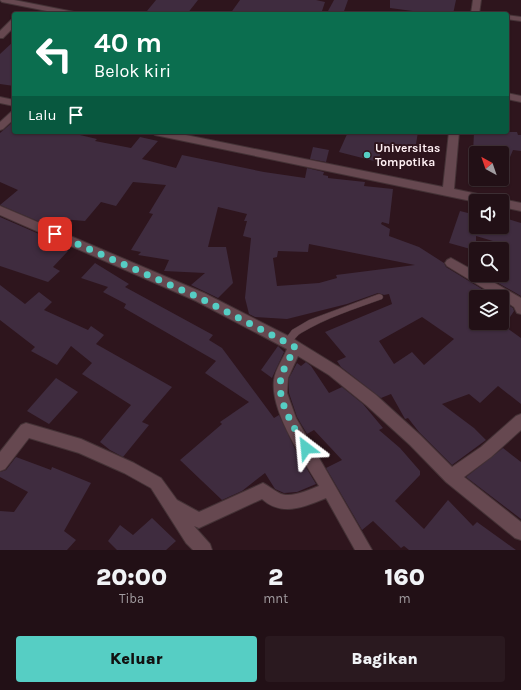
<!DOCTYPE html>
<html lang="id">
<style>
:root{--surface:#221016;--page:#2a191f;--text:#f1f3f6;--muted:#a29da1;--line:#3f3035;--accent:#56cec4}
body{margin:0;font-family:Karla,sans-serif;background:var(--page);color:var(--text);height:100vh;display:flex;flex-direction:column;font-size:15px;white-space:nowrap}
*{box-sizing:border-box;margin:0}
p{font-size:13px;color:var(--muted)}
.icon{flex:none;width:22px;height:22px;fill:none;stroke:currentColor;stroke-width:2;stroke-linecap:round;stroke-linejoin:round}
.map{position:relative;height:550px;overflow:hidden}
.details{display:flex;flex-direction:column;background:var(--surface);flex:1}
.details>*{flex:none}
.hud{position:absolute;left:12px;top:12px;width:497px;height:122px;border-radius:4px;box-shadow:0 1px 3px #0004,0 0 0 1px var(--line);background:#0b6e4f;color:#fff;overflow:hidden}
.needle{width:26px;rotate:320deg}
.fabs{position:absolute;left:469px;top:146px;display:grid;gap:8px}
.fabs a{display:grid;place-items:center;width:40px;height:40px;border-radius:4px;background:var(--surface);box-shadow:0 1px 3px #0004,0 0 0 1px var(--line);font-size:20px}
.pin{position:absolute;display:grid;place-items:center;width:34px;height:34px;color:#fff;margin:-17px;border-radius:8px;box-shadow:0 2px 6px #0006}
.me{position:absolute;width:44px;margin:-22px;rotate:331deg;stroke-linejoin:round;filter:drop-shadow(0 0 3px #0008)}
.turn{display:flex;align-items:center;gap:14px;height:84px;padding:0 16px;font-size:18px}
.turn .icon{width:52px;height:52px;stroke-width:2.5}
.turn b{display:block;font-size:28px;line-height:34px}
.then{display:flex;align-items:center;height:38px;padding:0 16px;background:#0003;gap:8px;font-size:15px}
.eta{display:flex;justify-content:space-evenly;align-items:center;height:68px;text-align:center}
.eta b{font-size:24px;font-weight:800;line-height:28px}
.action{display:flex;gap:8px;margin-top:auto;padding:8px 16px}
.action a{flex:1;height:46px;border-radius:4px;background:var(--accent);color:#111;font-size:16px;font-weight:800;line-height:46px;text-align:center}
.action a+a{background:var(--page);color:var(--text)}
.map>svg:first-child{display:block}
.building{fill:#3f2c3f;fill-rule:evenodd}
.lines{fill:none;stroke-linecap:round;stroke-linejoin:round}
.lane-casing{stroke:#443236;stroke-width:1}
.street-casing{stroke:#443236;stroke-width:2}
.lane{fill:#664850;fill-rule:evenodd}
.street{fill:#664850;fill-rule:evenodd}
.route{stroke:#56cec4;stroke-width:7;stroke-dasharray:0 12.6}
.poi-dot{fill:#56cec4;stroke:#2e151d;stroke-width:1.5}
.labels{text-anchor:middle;stroke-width:4;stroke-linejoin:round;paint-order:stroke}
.poi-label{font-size:12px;font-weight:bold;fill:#fff0f3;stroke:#2e151d;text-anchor:start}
</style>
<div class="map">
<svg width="521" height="550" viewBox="0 0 521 550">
<rect width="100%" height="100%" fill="#2e151d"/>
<!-- building -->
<g class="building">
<path d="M156,0H198L187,14H168L147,11Z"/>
<path d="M240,0H316L325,2L321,14H230Z"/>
<path d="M334,0H348L343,14L328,11Z"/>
<path d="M390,0H456L453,14H435L390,8Z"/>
<path d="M14,41V86L0,84V54Z"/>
<path d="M14,121V132H82L80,135L97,139L95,141L131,148L140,137L158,141L142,159L176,168L182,155L264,172L305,178L307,168L324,172L323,175L328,176V178L365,182L364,186L393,189L389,224L382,222L381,224L390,229L389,236L419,247L444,263L446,267L495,297H476V323H500L502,324V301L513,308L514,311L504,326L521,338V404L498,386L480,403L469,394L442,404L474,428L486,440L452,465L419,432L408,418L405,419L391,394L381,398L341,367L337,361L346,357L325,332L392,304L389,294L384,295L378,293L347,304L287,319L255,317L249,314L245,298L251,238L243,236L247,221H244L247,214L218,207L208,247H226L233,283L218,298L191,285L205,273L164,271L169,260L138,255L141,252L131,250L153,214L149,213L166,185L133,182L116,206L101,202L85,221L61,219L54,228L0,205L18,190L0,182V133ZM309,244L415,265L336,275L337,278L319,283L277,286L273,258L277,257L278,251L308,252ZM422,317L454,339L424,365L412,352L394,364L379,341Z"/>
<path d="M348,132H418L415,150L382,148L378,162L339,152Z"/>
<path d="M474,132H517L518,135H521V151L513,150L502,176V153H473Z"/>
<path d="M313,147L329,150L326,162L310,159Z"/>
<path d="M460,211L476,215V227H507L508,219L521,223V296L484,275H502L503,244L476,236V270L468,266L474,250L449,243Z"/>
<path d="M0,217L46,237L44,239L68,251L53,267L60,271L48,282L0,266Z"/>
<path d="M95,263L129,284L125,287L213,335L209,340L222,348L274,418L279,415L295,449L316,484L297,492L284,493L275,489L265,473L242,491L222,500L180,460L222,424L220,422L249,402L205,373L216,361L124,308L126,304L103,292L108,287L81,278Z"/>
<path d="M0,285L25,304L39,292L52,302L44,310L88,330L91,326L104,335L96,344L172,387L142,422L149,425L123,457L110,450L100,442L131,405L82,374L92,363L71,346L57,365L31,351L35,347L0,320Z"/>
<path d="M278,346L284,352L272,378L261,370Z"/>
<path d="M306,362L311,366L329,393L342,387L363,404L383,428L379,430L400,448L420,471V475L395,501L424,529L448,500L473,526L477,522L516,550H409L404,546L401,548L373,521L362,530L326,468L342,460L314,430L307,434L297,417L289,393V378L297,363L301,366Z"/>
<path d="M56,378L78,392L49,424L27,411Z"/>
<path d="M503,448L521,462V519L466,477Z"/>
<path d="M16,457L51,470L52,467L91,483L64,531L76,540L67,550H0V511L14,512L28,492L0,477V472L6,470Z"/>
<path d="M152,518L176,541L166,550H117L108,541L120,525L133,535Z"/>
</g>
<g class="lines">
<defs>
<path id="lane" d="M379,294L382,295L383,297L382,299C354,309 326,318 301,333C295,336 292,347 284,344L283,342L292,330L309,320Z"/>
<g id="street">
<path d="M0,0H14L74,12L78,14H62L2,2Z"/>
<path d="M473,0H481L479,14H471Z"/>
<path d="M507,15L521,17V21L507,19Z"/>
<path d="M11,20H14V27L3,38H0V31Z"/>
<path d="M507,93L521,96V102L507,99Z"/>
<path d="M0,97L14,100V106L0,103Z"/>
<path d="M14,111V119L3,129L0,130V122L11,112Z"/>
<path d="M150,132H171L443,187L449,132H459L454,189L492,197L496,198L497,201L476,202L155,135Z"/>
<path d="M502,199L521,203V211L502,207V201H498Z"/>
<path d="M0,206L204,293L292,338L339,367L376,395L420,435L452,467L481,447L516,416L521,414V430L491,457L464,477L521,522V540L515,538L446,482L410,445L366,405L329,375L298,356L288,378L287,393L296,418L372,550H355L326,498C304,507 282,517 262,499L199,528L194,526L210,544L212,550H193L186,543L151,488L124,473L79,453L29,438L5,469L0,471V452L21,425L26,423L81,439L134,463L161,478L177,500L199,512L263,483C269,486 273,490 279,493C290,499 308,490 319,486C303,459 270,411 274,380C275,370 283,359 287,349L196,301L0,215Z"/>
<path d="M451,258L476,272V275H481L521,298V314L517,313L514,307L502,299V297H498L447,266L445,263L447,260Z"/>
</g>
</defs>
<!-- lane casing -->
<use href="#lane" class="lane-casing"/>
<!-- street casing -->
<use href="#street" class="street-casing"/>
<!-- lane -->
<use href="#lane" class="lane"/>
<!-- street -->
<use href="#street" class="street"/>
</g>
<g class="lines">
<!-- route -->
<path class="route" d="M55,234L200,298L295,347C291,357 283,368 281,378C276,401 295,429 306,448"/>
</g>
<!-- markers -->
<circle class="poi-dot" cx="367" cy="155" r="4"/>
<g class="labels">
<!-- poi labels -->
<g class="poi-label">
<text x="375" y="152">Universitas<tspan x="375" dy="14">Tompotika</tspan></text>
</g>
</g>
</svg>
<div class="fabs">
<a><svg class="needle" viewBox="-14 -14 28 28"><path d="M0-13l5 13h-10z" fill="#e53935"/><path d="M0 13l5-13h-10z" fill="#a29da1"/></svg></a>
<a><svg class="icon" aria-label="sound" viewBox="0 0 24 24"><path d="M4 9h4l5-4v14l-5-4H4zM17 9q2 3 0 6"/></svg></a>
<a><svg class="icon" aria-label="search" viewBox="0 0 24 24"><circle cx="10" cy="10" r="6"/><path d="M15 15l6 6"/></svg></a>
<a><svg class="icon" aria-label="layers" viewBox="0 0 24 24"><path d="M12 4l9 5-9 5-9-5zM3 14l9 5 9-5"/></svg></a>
</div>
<div class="pin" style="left:55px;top:234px;background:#d93025"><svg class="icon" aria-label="arrive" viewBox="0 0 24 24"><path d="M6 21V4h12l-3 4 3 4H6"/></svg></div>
<svg class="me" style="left:306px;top:448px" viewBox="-20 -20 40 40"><path d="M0-17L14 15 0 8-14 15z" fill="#56cec4" stroke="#fff" stroke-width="4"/></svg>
<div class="hud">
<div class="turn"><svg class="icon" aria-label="left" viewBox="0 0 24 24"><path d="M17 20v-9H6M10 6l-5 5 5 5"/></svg><div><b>40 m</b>Belok kiri</div></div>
<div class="then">Lalu<svg class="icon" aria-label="arrive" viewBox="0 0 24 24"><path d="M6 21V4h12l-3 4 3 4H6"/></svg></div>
</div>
</div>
<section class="details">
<div class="eta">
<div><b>20:00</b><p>Tiba</p></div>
<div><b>2</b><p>mnt</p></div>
<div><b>160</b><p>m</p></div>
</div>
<div class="action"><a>Keluar</a><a>Bagikan</a></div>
</section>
